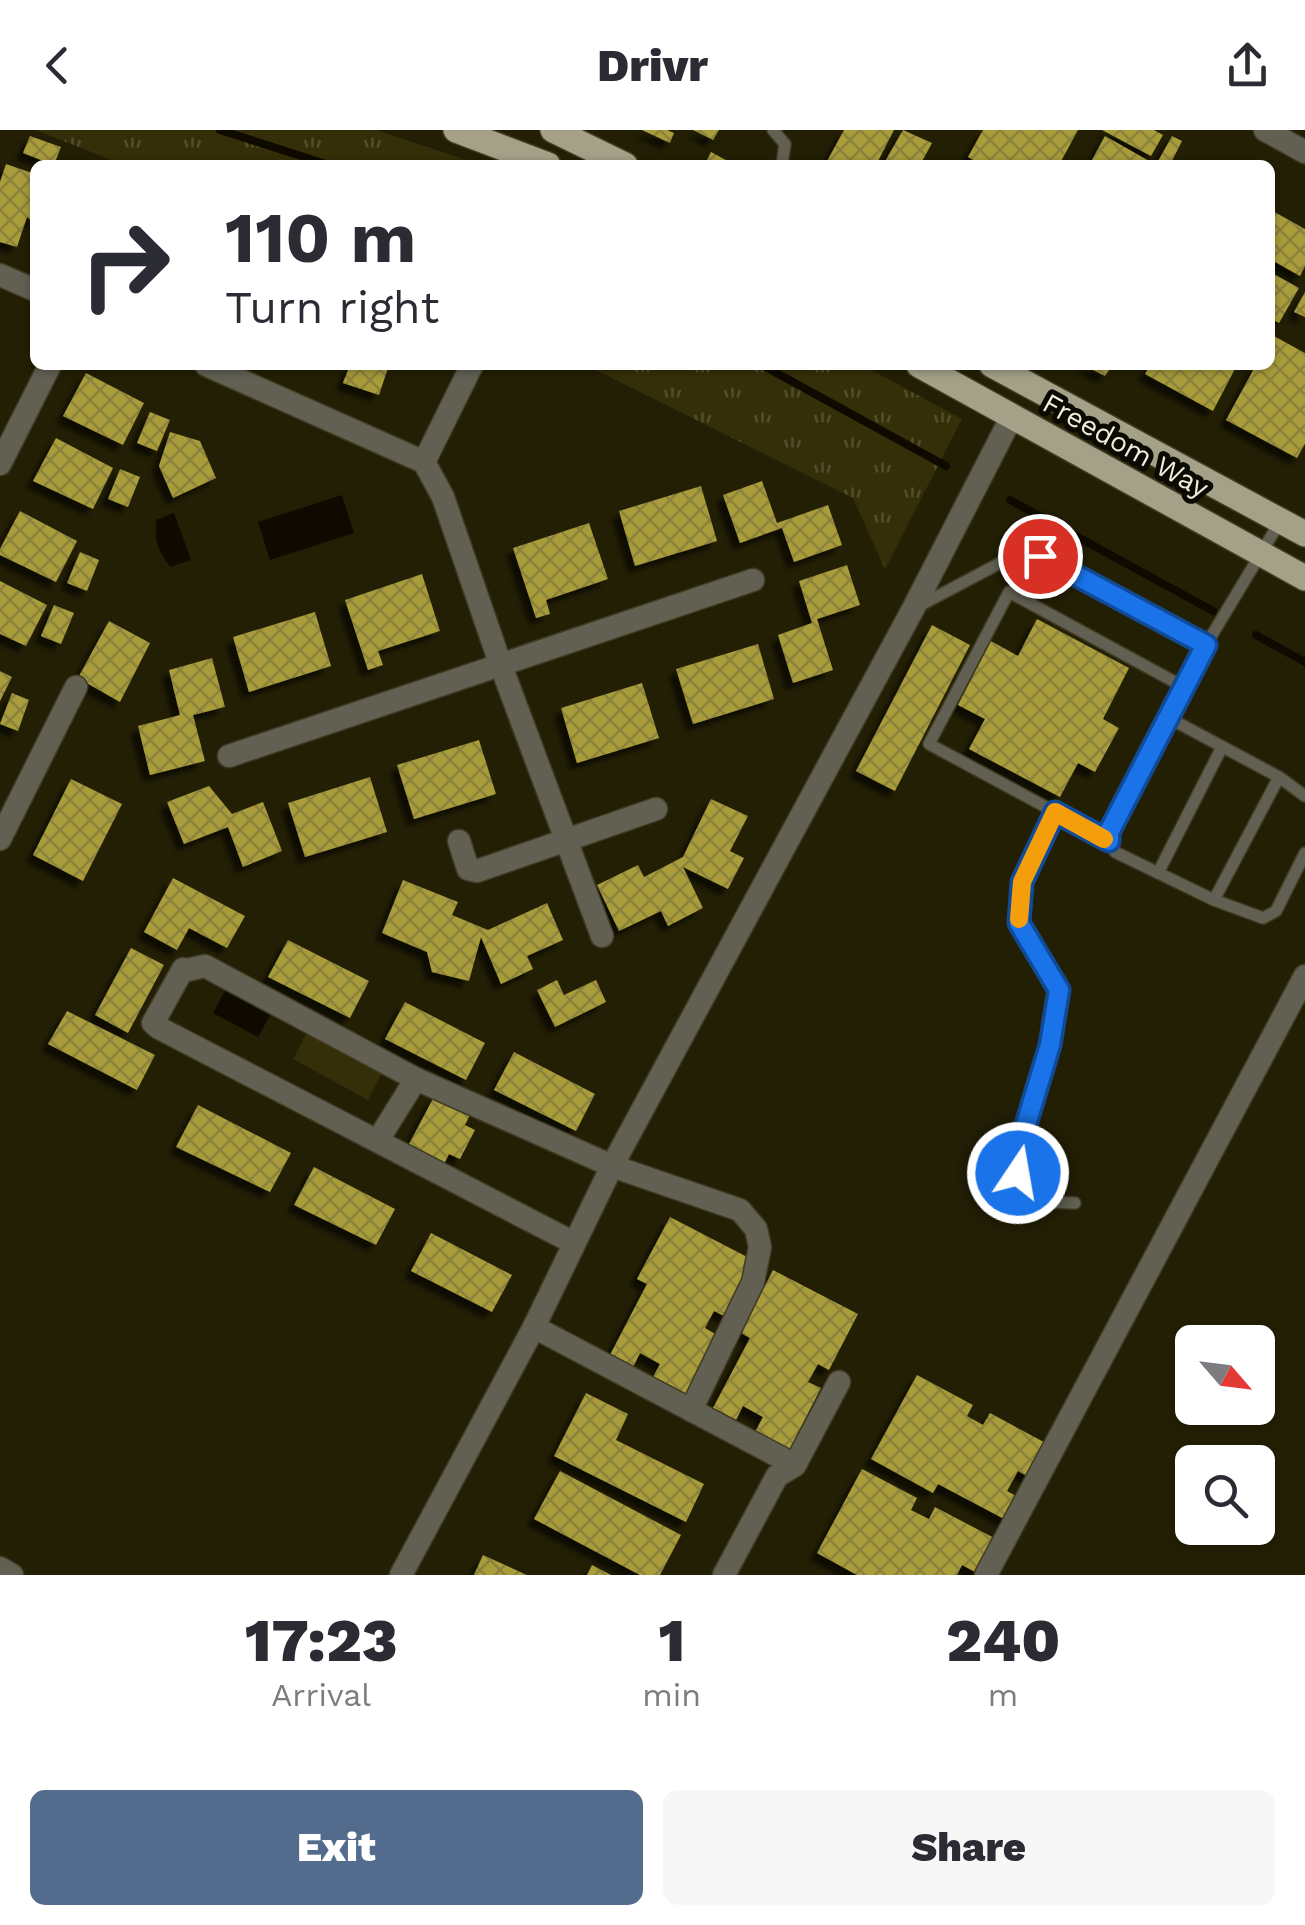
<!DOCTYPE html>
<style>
:root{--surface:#fff;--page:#f7f7f7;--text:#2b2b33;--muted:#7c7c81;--accent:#536c8d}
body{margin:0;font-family:"Work Sans",sans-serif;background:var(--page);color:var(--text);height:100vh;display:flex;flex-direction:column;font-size:38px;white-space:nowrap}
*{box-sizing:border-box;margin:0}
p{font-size:32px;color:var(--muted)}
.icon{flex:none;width:55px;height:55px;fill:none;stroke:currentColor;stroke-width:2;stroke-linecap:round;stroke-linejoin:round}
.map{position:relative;height:1445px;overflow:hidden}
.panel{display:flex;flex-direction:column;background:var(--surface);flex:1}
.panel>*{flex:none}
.hud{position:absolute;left:30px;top:30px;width:1245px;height:210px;border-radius:15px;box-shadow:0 2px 8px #0004;background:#fff;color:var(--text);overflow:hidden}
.needle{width:65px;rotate:118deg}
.tools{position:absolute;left:1175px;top:1195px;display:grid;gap:20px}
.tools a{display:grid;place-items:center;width:100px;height:100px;border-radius:15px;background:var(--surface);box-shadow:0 2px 8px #0004;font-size:50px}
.pin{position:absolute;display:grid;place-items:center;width:85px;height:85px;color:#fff;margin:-42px;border:5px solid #fff;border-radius:50%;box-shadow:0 2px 10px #0007}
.me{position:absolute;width:110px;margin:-55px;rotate:12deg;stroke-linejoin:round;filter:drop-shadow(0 0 8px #0008)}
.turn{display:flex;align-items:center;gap:35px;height:210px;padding:0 30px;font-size:45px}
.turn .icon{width:130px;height:130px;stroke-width:2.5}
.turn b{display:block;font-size:70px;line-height:85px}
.eta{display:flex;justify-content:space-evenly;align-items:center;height:170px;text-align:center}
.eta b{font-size:60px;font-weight:800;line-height:70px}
.cta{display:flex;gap:20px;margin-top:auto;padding:20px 30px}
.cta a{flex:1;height:115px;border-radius:15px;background:var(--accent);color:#fff;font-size:40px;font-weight:800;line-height:115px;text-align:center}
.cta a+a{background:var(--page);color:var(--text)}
header{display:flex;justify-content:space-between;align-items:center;height:130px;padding:0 30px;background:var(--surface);font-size:45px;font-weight:800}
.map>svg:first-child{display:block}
.grass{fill:url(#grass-tufts)}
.pitch{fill:#342f08}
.water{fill:#0e0a00}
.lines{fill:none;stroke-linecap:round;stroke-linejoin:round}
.stream{stroke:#0e0a00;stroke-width:8}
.building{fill:url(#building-cross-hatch);filter:url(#shadow)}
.lane-casing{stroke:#403c23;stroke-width:14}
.street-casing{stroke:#403c23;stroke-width:25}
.primary-casing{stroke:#403c23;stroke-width:28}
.lane{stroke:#616053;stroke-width:11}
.street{stroke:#616053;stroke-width:22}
.primary{stroke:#a4a188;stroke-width:25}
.route-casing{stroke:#114b97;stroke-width:25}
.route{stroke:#1a73e8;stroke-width:18}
.slow{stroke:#f59e0b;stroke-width:18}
.labels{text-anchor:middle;stroke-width:10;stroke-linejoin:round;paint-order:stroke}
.street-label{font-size:28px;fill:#f0eede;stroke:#0a0902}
</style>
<header><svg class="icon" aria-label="back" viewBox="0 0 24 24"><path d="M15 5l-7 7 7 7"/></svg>Drivr<svg class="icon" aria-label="share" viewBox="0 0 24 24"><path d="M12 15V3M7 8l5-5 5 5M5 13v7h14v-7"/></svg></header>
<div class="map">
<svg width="1305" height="1445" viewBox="0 0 1305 1445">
<defs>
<pattern id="grass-tufts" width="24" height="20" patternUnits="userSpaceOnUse" patternTransform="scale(2.5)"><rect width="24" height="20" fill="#342f08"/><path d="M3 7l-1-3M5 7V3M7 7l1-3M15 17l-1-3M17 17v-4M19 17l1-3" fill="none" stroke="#524d2c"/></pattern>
<pattern id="building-cross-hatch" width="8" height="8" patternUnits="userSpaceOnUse" patternTransform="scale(2.5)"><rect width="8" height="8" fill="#a89c3a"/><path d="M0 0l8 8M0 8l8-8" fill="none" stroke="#8b823d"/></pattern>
<filter id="shadow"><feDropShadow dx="-7" dy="7" stdDeviation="2.5" flood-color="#0009"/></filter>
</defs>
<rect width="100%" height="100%" fill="#231f05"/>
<!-- grass -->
<g class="grass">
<path d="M36,0H376L481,35H124Z"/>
<path d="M586,235H862L962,289L885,439L853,368Z"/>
</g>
<!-- pitch -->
<path class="pitch" d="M313,891L388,932L368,970L293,929Z"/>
<!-- water -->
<g class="water">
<path d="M342,365L354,403L270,430L258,392Z"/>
<path d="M174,383L191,430L170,437C157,418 155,414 156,390Z"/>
<path d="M227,857L272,882L258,907L213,883Z"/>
</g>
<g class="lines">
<!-- stream -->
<g class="stream">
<path d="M220,0L329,35"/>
<path d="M762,235L946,336"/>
<path d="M1010,370L1213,481"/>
<path d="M1256,505L1305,532"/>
</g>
</g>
<!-- building -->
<g class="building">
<path d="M642,0H667L674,3L670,13Z"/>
<path d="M693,0H719L713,10Z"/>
<path d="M844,0H894L876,35H825Z"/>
<path d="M903,0L932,13L920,35H883Z"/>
<path d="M983,0H1078L1059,35H982L968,27Z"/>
<path d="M1102,0H1154L1163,5L1151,26Z"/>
<path d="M30,6L61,17L54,35L23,23Z"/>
<path d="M1105,6L1149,31L1147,35H1101L1092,30Z"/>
<path d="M1172,6L1182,11L1170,35H1156Z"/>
<path d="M711,22L735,35L706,32Z"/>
<path d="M6,34L35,44V94L27,87L17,117L0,112V52Z"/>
<path d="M1271,80L1305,99V136L1300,146L1270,129Z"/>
<path d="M1270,142L1299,158L1279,193L1270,188Z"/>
<path d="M1305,162V187L1294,182Z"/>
<path d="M1272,205L1305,223V314L1297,328L1226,290L1256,235H1270Z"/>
<path d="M350,235H389L379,265L343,253Z"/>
<path d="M1083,235H1108L1111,237L1105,246Z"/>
<path d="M1150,235H1237L1213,281L1145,244Z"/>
<path d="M86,243L144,273L123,315L63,286Z"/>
<path d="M150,282L170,290L157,321L137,313Z"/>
<path d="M170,302L200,311L216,348L173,368L159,336Z"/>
<path d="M56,308L113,338L93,379L33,351Z"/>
<path d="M120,339L140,347L128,377L108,369Z"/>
<path d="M762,351L777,393L828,375L842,415L794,432L782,398L740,413L723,365Z"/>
<path d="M701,356L717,411L635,436L619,381Z"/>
<path d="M20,381L77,411L56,452L0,425V419Z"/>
<path d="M589,393L608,449L546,470L550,484L536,488L513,418Z"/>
<path d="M80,422L99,430L87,461L67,453Z"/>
<path d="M847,435L860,475L817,489L833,540L793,553L778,505L812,493L799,451Z"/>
<path d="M422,444L440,501L378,521L383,535L368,540L345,470Z"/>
<path d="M0,451L47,475L26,516L0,504Z"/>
<path d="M54,475L74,483L61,514L41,506Z"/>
<path d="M315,482L331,536L249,562L233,507Z"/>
<path d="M1037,489L1129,538L1103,589L1119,598L1095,642L1078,633L1060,667L969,619L985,589L958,575L991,511L1018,526Z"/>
<path d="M109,491L150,513L120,572L78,548Z"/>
<path d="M932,495L970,515L895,661L856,641Z"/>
<path d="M758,514L774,569L693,594L676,539Z"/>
<path d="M212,528L225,577L193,585L205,631L150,645L138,596L180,585L169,540Z"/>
<path d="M0,541L12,547L0,571Z"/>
<path d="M642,553L659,608L577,633L561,578Z"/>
<path d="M12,563L29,570L18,601L0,594Z"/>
<path d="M479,610L496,664L414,689L397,635Z"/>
<path d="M370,647L387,702L305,727L288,673Z"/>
<path d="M71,649L122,674L83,751L33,725Z"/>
<path d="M209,656L232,684L263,672L282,721L243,737L228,697L184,714L167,672Z"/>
<path d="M711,669L748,686L730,721L744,728L728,759L683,737L703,778L668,796L661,781L619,801L597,755L638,735L644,747L683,727Z"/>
<path d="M173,748L245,786L227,818L189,798L177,820L144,802Z"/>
<path d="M403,750L458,772L452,785L488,800L547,773L563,810L527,826L533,839L501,854L481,807L469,851L432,842L427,822L382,803Z"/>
<path d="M288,810L369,851L350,888L268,847Z"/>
<path d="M131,818L164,835L128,903L95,885Z"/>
<path d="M557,850L564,865L596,850L606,872L555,897L537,860Z"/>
<path d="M405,872L485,913L466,950L385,909Z"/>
<path d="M67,881L155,925L137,960L48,914Z"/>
<path d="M514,922L595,964L576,1001L494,960Z"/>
<path d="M435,965L471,983L465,995L475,1000L460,1029L449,1024L444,1034L408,1016Z"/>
<path d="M198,975L291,1023L270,1062L176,1017Z"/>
<path d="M314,1037L395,1079L376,1115L294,1075Z"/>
<path d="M670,1087L755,1131L726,1187L714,1181L705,1198L717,1205L684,1268L651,1251L660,1234L640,1223L633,1237L610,1225L647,1154L637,1149Z"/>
<path d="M431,1103L512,1145L492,1182L411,1141Z"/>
<path d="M773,1140L858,1184L829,1240L818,1234L808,1252L821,1258L788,1322L754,1304L763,1287L743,1276L736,1290L713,1278L750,1208L741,1203Z"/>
<path d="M917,1245L973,1275L967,1286L983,1295L990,1283L1053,1317L1035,1351L1018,1341L1007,1361L1020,1368L1008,1391L938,1354L933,1363L871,1329Z"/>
<path d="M586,1263L628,1284L616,1310L704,1354L686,1392L554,1326Z"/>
<path d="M862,1339L917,1368L911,1380L929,1389L935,1377L998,1410L979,1444L962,1435L957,1445H857L817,1423Z"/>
<path d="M560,1341L681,1405L660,1445H640L534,1389Z"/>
<path d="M483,1425L527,1445H474Z"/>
<path d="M592,1435L611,1445H587Z"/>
</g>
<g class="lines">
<defs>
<g id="lane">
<path d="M773,0L785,14L782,35"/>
<path d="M1281,390L1206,515L1109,702V711L1115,722L1214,770L1263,788L1276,781L1305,723"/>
<path d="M919,476L1002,432L1040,426L1206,515"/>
<path d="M1167,587L1279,647L1305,666"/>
<path d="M1055,682L1022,752L1019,793L1059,861L1050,915L1018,1021L1017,1043L1041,1072L1075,1073"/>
<path d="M1109,711L929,614L1009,462L1184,557"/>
<path d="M1158,743L1222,617"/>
<path d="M1214,770L1279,647"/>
</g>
<g id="street">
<path d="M1265,0L1305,22"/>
<path d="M0,145L35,160"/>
<path d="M206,235L424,332L443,367L500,533L602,806"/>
<path d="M424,332L472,235"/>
<path d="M0,334L50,235"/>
<path d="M229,626L753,450"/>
<path d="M0,709L76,557"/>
<path d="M459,711L468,739L477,741L656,679"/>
<path d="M378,1010L416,949"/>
<path d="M574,1113L159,898L153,893L183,839V841L205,836L416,949L612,1036L740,1080L756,1099L760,1117L753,1152L691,1280"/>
<path d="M534,1197L795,1335"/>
<path d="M0,1438L12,1445"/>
<path d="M401,1445L534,1197L612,1036L913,479L1012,286"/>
<path d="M724,1445L777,1346L795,1335L839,1252"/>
<path d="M986,1445L1305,846"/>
</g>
<g id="primary">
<path d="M456,0L548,35"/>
<path d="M553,0L625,35"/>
<path d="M919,235L1305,448"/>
<path d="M992,235L1305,404"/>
</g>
</defs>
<!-- lane casing -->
<use href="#lane" class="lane-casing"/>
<!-- street casing -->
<use href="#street" class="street-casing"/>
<!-- primary casing -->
<use href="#primary" class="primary-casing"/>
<!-- lane -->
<use href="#lane" class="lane"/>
<!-- street -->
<use href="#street" class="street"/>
<!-- primary -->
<use href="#primary" class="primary"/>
</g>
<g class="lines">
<defs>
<path id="route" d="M1018,1043V1021L1050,915L1059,860L1019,793L1022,752L1055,682L1109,711V702L1206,515L1040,426"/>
</defs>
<!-- route casing -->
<use href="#route" class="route-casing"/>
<!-- route -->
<use href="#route" class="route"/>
<!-- slow -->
<path class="slow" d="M1019,789L1022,752L1055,682L1104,709"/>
</g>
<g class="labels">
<!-- street labels -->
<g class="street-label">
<text transform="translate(1126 315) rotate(29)" y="10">Freedom Way</text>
</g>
</g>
</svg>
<div class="tools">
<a><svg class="needle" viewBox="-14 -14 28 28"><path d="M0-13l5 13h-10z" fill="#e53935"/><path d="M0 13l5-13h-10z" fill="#7c7c81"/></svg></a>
<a><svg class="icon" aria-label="search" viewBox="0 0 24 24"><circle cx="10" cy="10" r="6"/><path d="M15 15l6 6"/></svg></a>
</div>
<div class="pin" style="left:1040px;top:426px;background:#d93025"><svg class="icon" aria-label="arrive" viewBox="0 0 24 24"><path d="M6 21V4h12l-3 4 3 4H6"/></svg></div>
<svg class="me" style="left:1018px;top:1043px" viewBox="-20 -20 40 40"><circle r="17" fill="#1a73e8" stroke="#fff" stroke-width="3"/><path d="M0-11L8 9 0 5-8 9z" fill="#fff"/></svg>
<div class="hud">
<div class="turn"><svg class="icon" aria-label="right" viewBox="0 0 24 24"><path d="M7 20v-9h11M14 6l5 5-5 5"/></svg><div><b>110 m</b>Turn right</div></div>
</div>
</div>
<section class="panel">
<div class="eta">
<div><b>17:23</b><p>Arrival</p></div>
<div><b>1</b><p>min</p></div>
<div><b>240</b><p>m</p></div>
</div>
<div class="cta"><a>Exit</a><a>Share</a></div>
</section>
